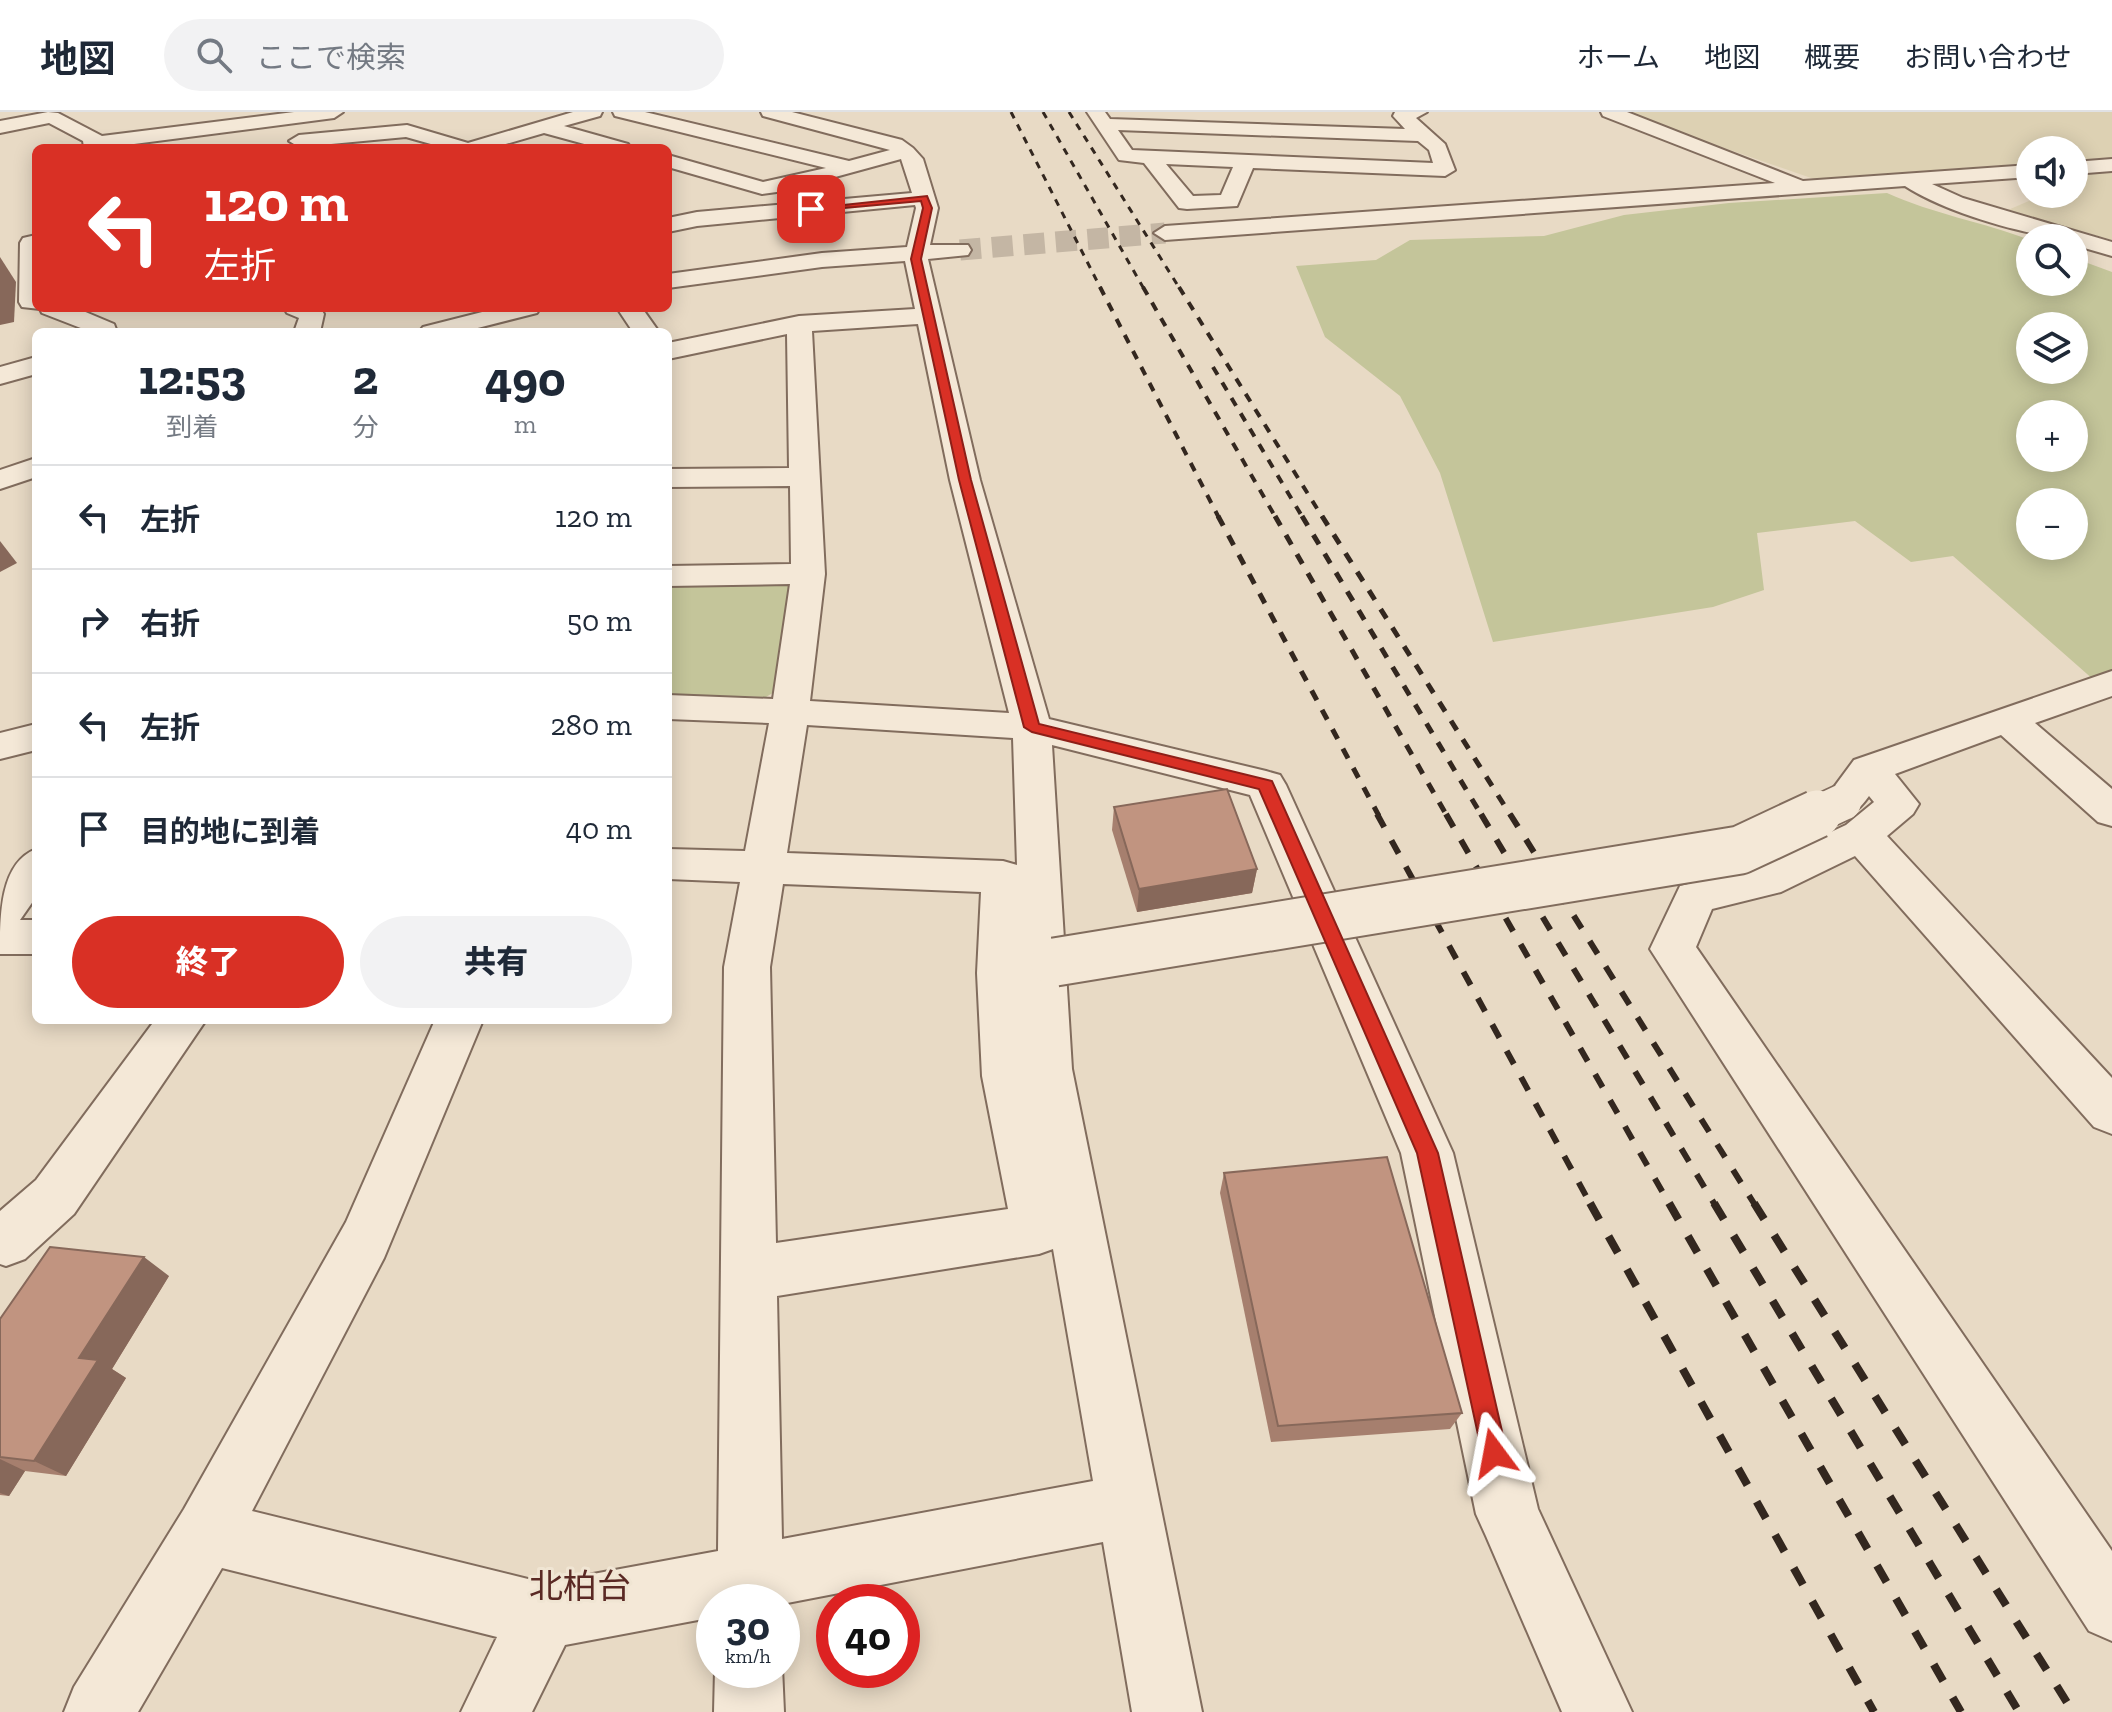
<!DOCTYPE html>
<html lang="ja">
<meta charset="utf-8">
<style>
:root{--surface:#fff;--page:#f2f2f3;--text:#1f2937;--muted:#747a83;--line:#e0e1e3;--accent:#d93025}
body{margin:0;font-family:"Zilla Slab","Noto Sans JP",serif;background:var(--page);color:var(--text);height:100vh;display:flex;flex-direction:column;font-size:30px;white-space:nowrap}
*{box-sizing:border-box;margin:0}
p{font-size:26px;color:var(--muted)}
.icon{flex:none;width:44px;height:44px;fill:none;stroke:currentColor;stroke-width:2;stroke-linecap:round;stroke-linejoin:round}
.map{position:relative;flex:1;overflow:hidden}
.drawer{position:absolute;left:32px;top:216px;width:640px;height:696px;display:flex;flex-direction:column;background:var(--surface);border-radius:12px;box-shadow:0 4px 20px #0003}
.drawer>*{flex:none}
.guide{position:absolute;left:32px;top:32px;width:640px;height:168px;border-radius:12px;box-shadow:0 4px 20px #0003;background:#d93025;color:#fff;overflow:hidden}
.controls{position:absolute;left:2016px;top:24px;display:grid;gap:16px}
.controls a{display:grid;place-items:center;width:72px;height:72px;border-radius:50%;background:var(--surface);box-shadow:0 4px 20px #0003;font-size:40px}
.speed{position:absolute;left:696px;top:1472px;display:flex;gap:16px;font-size:40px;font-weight:700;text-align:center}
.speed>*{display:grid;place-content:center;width:104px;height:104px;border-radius:50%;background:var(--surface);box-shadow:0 4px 20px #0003;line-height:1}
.speed small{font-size:20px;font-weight:400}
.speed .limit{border:12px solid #d22;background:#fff;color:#111}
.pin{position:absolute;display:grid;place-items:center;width:68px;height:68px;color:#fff;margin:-34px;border-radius:16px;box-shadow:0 4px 12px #0006}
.me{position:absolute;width:88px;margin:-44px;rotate:347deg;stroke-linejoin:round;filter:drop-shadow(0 0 6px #0008)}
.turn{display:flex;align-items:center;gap:28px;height:168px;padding:0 40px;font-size:36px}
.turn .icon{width:104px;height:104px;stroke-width:2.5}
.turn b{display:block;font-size:56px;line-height:68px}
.eta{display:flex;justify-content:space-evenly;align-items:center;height:136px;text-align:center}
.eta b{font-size:48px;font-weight:800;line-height:56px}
.button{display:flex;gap:16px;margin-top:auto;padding:16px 40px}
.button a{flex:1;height:92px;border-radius:48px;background:var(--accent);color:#fff;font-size:32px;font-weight:800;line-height:92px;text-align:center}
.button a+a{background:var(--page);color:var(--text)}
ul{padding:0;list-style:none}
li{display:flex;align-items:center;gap:24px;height:104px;padding:0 40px;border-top:2px solid var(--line)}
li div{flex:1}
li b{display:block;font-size:30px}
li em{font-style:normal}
header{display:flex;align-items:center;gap:48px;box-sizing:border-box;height:112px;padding:0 40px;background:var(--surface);border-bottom:2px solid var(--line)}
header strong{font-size:38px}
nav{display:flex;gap:44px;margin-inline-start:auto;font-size:28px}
.search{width:560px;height:72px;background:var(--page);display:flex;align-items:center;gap:20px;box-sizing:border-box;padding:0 28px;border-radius:44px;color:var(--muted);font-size:30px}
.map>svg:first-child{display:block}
.farmland{fill:#ddd1b3}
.green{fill:#c4c59a;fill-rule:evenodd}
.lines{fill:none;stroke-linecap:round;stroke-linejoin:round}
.minor-tunnel{stroke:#c4b6a4;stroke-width:21;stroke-dasharray:21 11;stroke-linecap:butt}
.minor-casing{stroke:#816c5d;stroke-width:4}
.minor{fill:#f4e8d7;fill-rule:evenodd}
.rail-far4{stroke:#33271f;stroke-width:3;stroke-dasharray:7 7;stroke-linecap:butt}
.rail-far3{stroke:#33271f;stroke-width:4;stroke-dasharray:9 9;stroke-linecap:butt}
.rail-far2{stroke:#33271f;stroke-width:5;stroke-dasharray:11 11;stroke-linecap:butt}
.rail-far1{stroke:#33271f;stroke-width:6;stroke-dasharray:15 15;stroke-linecap:butt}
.rail{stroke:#33271f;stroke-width:8;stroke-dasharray:19 19;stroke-linecap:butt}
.minor-bridge-far1-casing{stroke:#816c5d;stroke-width:39;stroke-linecap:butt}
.minor-bridge-casing{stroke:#816c5d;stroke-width:51;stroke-linecap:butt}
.minor-bridge-far1{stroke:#f4e8d7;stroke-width:36}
.minor-bridge{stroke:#f4e8d7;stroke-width:47}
.wall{fill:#a67f6e}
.shaded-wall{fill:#87685a}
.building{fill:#c19480;stroke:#87685a;stroke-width:2}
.route{fill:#d93025;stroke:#8d1f18;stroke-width:2}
.labels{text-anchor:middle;stroke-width:6;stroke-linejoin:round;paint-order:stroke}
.near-neighbourhood-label{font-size:34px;fill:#5a2924;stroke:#f0e5d3}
</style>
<header>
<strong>地図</strong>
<div class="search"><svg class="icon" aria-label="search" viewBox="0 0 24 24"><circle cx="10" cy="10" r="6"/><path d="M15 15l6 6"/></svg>ここで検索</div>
<nav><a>ホーム</a><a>地図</a><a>概要</a><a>お問い合わせ</a></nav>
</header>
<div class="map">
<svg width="2112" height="1600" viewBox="0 0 2112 1600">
<rect width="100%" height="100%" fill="#e8dac5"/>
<!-- farmland -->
<g class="farmland">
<path d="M1620,0H2112V46L2074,48V38H2030V51L1814,67Z"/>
<path d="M2112,59V128L2008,98L2045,82H2074V61Z"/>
</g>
<!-- green -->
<g class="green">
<path d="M1887,81C1933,102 1983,110 2030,128V170H2074V146L2112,160V563L2095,569L1953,444L1911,450L1855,409L1757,421L1764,478L1713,495L1493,530L1440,361L1400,284L1325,225L1296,154L1376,148L1410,128L1544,124L1624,103L1729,91ZM2030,214H2074V258H2030ZM2030,302H2074V346H2030ZM2030,390H2074V434H2030Z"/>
<path d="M785,470L793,476L776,579L766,585L668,582V471Z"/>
</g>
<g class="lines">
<!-- minor-tunnel -->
<path class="minor-tunnel" d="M960,138L1165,121"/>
<defs>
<g id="minor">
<path d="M48,0L58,1L102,24L294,0H343L334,6L103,36L84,35L83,29L49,11L0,21V9Z"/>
<path d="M573,0H602L600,4L564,14L628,32L631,36H599L544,21L492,36H445L406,25L299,35L289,29L299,23L407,13L468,31Z"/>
<path d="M613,0H645L849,49L890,38L763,4L761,0H792L902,28L913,36L923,47L938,96L930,133H968L971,138L968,143L928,147L980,368L1049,607L1266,659L1280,663L1286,673L1453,1041L1538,1397L1632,1600H1562L1486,1424L1476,1402L1401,1041L1250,683L1052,633L1072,957L1202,1600H1132L1103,1430L782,1492V1490H714V1505L565,1533L532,1600H461L497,1525L222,1456L138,1600H64L74,1575L184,1397L346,1110L435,908H483L384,1146L252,1399L544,1471L718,1439L724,855L740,770L668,767V737L745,739L769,611L668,607V583L773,587L790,472L668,474V454L791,452L790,374L668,375V357L789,356L787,222L668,247V231L799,204L915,197L905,149L822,155L668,176V162L822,141L907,135L916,96L915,93L697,114L668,120V106L697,100L912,81L901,47L784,79L762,82L668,55V43L763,70L826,56L615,4ZM918,212L950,368L1009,601L810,589L825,462L812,219ZM807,613L1013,626L1017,753L1003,749L787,741ZM783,772L981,780L977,861L982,964L1008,1097L776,1131L770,855ZM1053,1137L1093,1369L782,1427L777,1184L1039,1142Z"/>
<path d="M1087,0H1105L1110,7L1405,17L1393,4L1395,0H1427L1416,6L1445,32L1455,58L1445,64L1253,56L1237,94L1187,97L1179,96L1144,51L1119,48ZM1118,18L1418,29L1429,38L1433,51L1132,38ZM1166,52L1233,55L1221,83L1193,84Z"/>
<path d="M1601,0H1627L1803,69L2030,53V65L1932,72L1963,86L2112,130V144L2074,133V126C2029,126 1943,99 1905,74L1165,128L1154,121L1165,114L1775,71L1603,4Z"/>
<path d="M2112,47V59L2074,62V50Z"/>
<path d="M36,123V196H76L114,212L117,220H91L42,201L40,197L22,195L19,190L20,131L23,126Z"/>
<path d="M284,196L321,197L324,202L320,220H294L299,206L287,201Z"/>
<path d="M498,196H540L537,201L462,220H419L423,215Z"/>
<path d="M617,196H642L659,220H633Z"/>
<path d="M36,245V262L0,272V255Z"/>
<path d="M36,346V365L0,377V358Z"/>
<path d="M2112,559V584L2035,611L2112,677V714L2098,710L2001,623L1895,662L1919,692L1913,702L1887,724L2112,966V1022L2094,1015L1855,744L1781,780L1712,797L1696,835L2112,1439V1529L2089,1519L1650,837L1680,774L1756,755L1846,713L1874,690L1869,684C1857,701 1849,706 1829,700L1823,690L1854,648Z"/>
<path d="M36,612V638L0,647V621Z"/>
<path d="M36,737V785L20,808H36V842H0C0,803 0,751 36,737Z"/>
<path d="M155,908H206L74,1102L25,1147L6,1154L0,1152V1099L36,1068Z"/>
<path d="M782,1555L784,1600H714L715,1558H782Z"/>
</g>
</defs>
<!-- minor casing -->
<use href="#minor" class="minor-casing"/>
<!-- minor -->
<use href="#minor" class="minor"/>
<!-- rail-far4 -->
<g class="rail-far4">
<path d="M1011,0L1101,177"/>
<path d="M1043,0L1144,177"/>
<path d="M1069,0L1180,177"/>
</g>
<!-- rail-far3 -->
<g class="rail-far3">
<path d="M1100,175L1219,406"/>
<path d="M1143,175L1276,406"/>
<path d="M1179,175L1323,406"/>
<path d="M1213,255L1303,406"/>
</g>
<!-- rail-far2 -->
<g class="rail-far2">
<path d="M1218,404L1379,704"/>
<path d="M1275,404L1447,704"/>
<path d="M1302,404L1482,704"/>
<path d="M1322,404L1511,704"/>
</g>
<!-- rail-far1 -->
<g class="rail-far1">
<path d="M1377,702L1591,1093"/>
<path d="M1446,702L1670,1093"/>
<path d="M1481,702L1715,1093"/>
<path d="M1510,702L1755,1093"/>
</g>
<!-- rail -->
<g class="rail">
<path d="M1590,1091L1874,1600"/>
<path d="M1669,1091L1961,1600"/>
<path d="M1714,1091L2019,1600"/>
<path d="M1754,1091L2073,1600"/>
</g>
<defs>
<path id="minor-bridge-far1" d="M1813,704L1843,690"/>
<path id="minor-bridge" d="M1055,850L1740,738L1817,702"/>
</defs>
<!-- minor-bridge-far1 casing -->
<use href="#minor-bridge-far1" class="minor-bridge-far1-casing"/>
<!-- minor-bridge casing -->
<use href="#minor-bridge" class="minor-bridge-casing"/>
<!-- minor-bridge-far1 -->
<use href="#minor-bridge-far1" class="minor-bridge-far1"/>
<!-- minor-bridge -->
<use href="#minor-bridge" class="minor-bridge"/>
</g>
<!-- wall -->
<g class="wall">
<path d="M1114,695L1257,757L1252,781L1137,800L1112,718Z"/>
<path d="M1224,1061L1462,1301L1450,1317L1271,1330L1220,1081Z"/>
<path d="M169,1164L112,1257L126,1266L66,1364L25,1359L9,1384L0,1383V1207Z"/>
</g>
<!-- shaded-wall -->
<g class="shaded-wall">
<path d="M0,145L16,170L14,210L0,213Z"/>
<path d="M0,429L17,451L0,460Z"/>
<path d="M1257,757L1252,781L1137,800L1139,777Z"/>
<path d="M144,1145L169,1164L112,1257L126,1266L66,1364L34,1349L79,1246Z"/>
<path d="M0,1347L25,1359L9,1384L0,1381Z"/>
</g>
<!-- building -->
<g class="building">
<path d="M1227,677L1257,757L1139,777L1114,695Z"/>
<path d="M1387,1045L1462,1301L1278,1314L1224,1061Z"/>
<path d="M50,1135L144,1145L79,1246L98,1248L34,1349L0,1345V1207Z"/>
</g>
<!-- route -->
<path class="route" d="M927,84L932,96L921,147L971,368L1039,612L1272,669L1438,1041L1507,1341L1503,1350L1494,1354L1485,1350L1482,1341L1417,1041L1259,677L1032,620L1024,615L959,368L911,147L923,96L921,89L811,99L806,97Z"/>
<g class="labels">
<!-- near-neighbourhood labels -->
<g class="near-neighbourhood-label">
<text x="580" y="1486">北柏台</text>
</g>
</g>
</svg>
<div class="controls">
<a><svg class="icon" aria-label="sound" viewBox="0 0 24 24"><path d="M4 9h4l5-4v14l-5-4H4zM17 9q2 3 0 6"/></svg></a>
<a><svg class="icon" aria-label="search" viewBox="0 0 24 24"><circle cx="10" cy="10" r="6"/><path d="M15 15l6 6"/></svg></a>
<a><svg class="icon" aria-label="layers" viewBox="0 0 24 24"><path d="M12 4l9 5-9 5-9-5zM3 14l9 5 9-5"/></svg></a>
<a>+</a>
<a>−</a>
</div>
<div class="speed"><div>30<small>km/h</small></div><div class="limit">40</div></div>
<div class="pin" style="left:811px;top:97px;background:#d93025"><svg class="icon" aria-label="arrive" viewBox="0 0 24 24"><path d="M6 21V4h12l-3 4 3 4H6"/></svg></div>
<svg class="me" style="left:1494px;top:1341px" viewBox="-20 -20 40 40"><path d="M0-17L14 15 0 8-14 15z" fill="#d93025" stroke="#fff" stroke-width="4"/></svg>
<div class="guide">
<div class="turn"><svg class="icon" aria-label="left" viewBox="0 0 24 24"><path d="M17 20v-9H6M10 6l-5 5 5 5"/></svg><div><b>120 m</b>左折</div></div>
</div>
<section class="drawer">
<div class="eta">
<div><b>12:53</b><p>到着</p></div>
<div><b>2</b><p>分</p></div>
<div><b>490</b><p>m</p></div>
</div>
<ul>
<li><svg class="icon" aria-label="left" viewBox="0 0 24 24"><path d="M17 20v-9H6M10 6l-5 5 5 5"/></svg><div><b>左折</b></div><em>120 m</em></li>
<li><svg class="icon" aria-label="right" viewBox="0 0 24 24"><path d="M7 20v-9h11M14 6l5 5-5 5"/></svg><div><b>右折</b></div><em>50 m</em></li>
<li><svg class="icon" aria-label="left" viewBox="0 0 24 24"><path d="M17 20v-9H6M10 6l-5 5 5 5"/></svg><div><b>左折</b></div><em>280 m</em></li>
<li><svg class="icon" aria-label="arrive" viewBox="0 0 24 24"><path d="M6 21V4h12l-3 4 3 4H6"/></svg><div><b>目的地に到着</b></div><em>40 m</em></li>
</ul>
<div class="button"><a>終了</a><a>共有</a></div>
</section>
</div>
